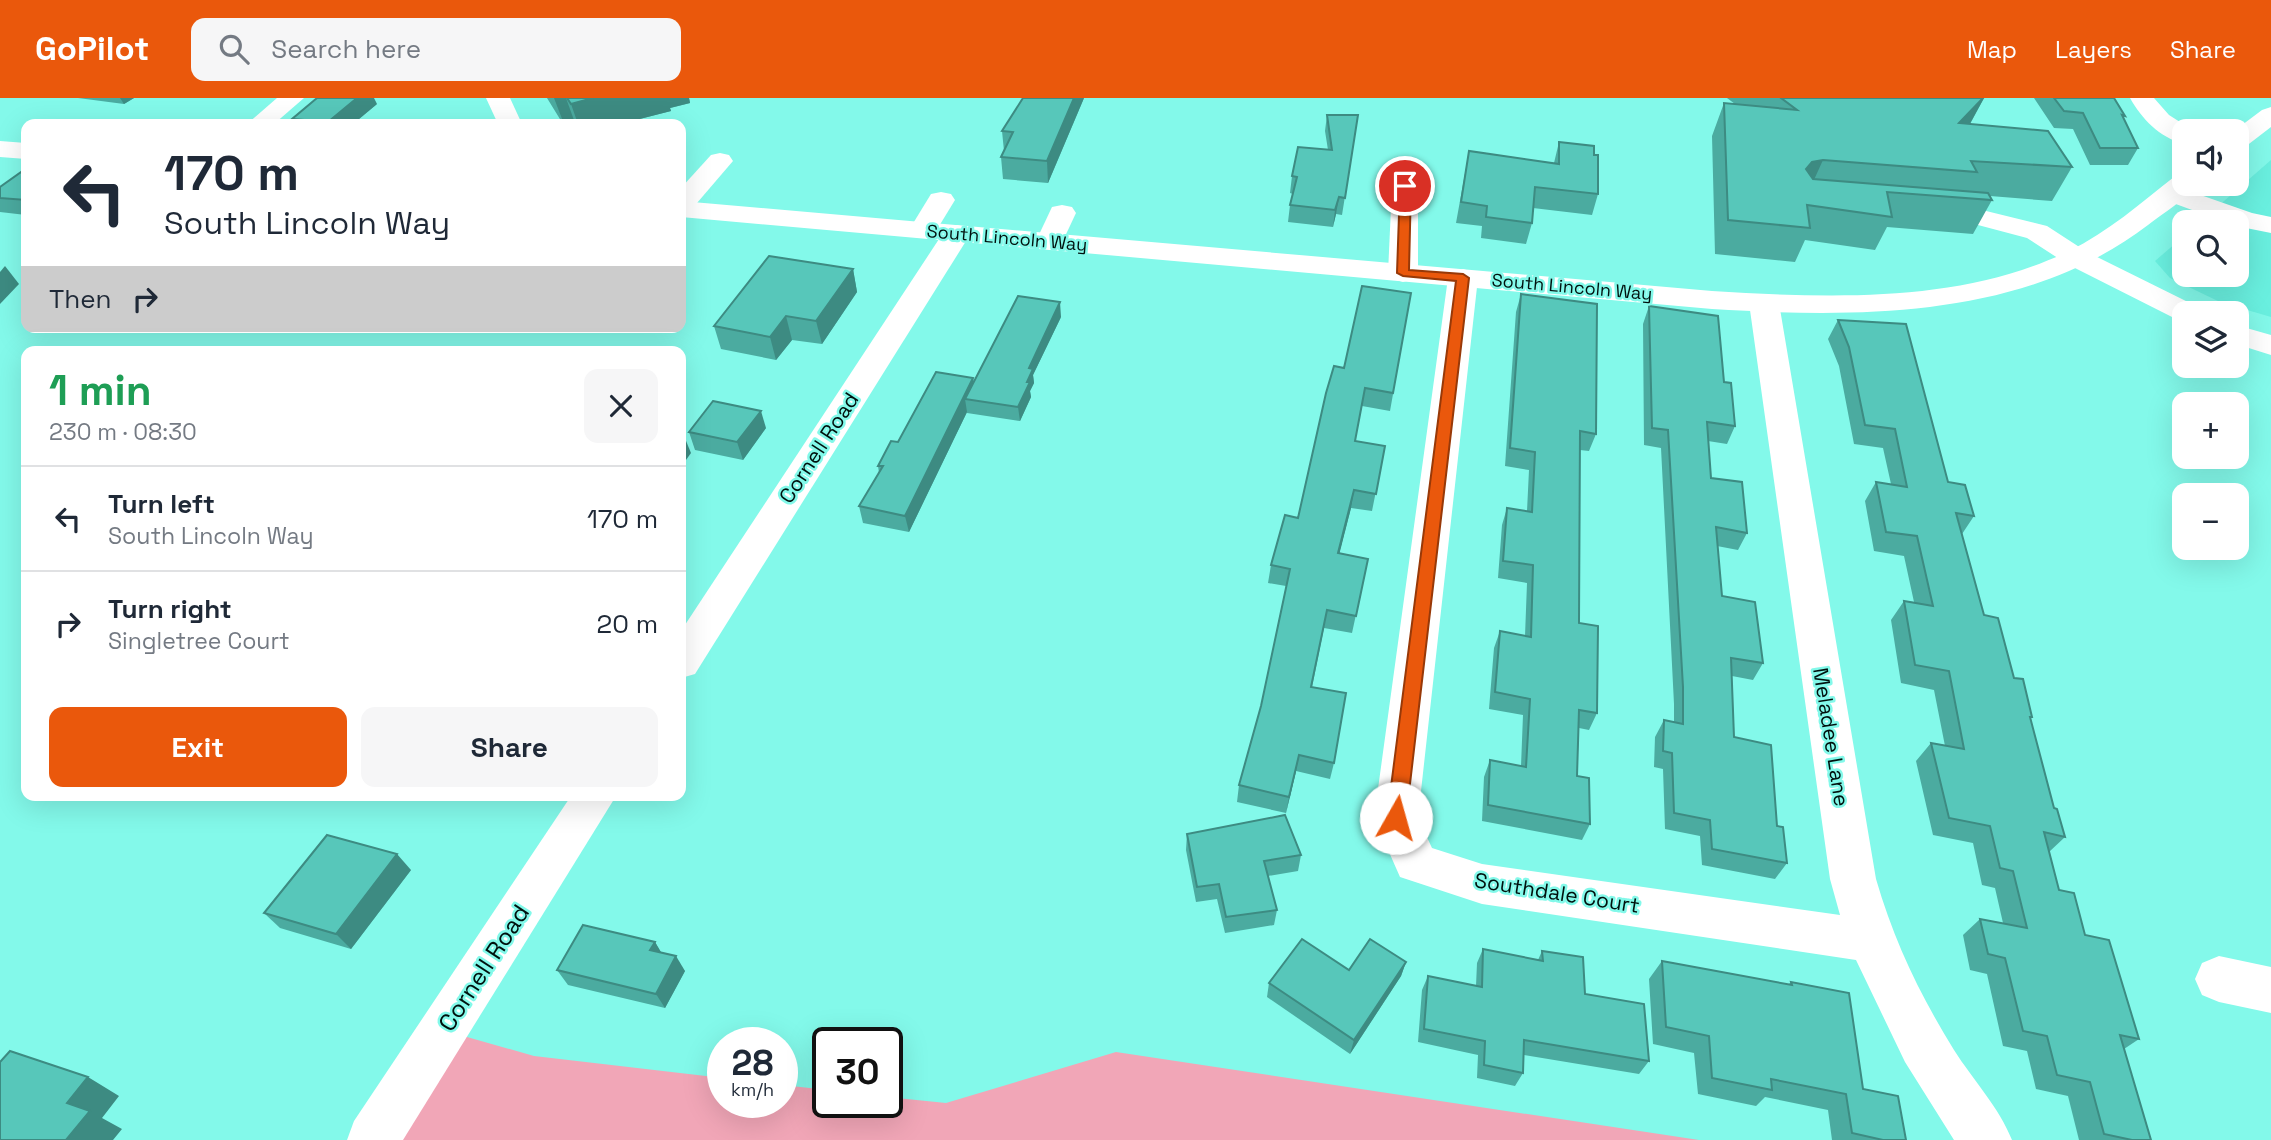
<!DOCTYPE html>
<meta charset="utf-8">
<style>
:root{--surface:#fff;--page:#f6f6f7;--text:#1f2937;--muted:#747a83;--line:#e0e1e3;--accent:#ea580c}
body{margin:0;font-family:"Space Grotesk",sans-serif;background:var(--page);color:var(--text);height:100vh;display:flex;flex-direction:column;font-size:26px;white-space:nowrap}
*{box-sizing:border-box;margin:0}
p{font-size:23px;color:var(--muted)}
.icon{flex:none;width:38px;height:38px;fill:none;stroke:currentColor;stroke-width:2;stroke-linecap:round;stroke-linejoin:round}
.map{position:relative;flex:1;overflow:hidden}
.sheet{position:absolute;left:21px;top:248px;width:665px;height:455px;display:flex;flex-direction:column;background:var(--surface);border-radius:14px;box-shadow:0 7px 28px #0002}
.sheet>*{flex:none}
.hud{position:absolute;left:21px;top:21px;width:665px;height:214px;border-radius:14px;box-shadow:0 7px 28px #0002;background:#fff;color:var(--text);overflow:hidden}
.tools{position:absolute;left:2172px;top:21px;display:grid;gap:14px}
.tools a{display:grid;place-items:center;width:77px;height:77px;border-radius:14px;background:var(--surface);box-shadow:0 7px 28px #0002;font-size:35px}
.speed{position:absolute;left:707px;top:929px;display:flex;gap:14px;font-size:35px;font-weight:700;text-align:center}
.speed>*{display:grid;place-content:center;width:91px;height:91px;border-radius:50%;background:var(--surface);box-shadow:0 7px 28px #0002;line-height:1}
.speed small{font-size:18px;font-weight:400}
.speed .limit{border:4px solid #111;border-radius:10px;background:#fff;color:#111}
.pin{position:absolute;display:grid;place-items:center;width:60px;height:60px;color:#fff;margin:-30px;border:4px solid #fff;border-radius:50%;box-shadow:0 2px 7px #0007}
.me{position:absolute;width:77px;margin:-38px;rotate:7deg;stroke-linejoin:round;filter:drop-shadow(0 0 5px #0008)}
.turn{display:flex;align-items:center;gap:24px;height:147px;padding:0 28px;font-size:32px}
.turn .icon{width:91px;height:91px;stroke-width:2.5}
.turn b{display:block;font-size:49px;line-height:60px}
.then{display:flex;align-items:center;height:66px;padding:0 28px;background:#0003;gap:14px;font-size:26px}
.round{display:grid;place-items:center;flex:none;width:74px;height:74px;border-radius:14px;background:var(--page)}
.head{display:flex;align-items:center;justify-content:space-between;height:119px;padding:0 28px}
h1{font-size:42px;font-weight:600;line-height:52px;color:#1e9e55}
.button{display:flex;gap:14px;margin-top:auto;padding:14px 28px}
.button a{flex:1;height:80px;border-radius:14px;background:var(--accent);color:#fff;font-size:28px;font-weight:600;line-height:80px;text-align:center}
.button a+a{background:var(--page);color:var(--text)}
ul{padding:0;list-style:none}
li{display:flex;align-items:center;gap:21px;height:105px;padding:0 28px;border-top:2px solid var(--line)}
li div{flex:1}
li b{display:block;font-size:26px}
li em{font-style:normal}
header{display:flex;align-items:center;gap:42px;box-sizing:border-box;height:98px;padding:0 35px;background:var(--accent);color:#fff}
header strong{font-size:33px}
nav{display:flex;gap:38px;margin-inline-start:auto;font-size:24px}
.search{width:490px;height:63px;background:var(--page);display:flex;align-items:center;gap:18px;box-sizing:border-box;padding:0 24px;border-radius:14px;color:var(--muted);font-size:26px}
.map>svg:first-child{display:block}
.built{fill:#69efdf}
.green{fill:#f1a6b7}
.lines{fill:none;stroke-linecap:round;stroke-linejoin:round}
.minor{fill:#fff;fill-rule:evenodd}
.major{fill:#fff;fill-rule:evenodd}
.wall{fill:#4baba0}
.shaded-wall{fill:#3d8b82}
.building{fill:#57c7ba;stroke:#3d8b82;stroke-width:2}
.route{fill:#ea580c;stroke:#983908;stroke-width:2}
.labels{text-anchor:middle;stroke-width:5;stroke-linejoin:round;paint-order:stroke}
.far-street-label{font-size:18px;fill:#00100d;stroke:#83f9ea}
.street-label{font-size:21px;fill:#00100d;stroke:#83f9ea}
.near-street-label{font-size:24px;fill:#00100d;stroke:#83f9ea}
</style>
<header>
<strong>GoPilot</strong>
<div class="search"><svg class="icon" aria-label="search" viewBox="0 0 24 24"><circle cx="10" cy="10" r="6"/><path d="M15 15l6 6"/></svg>Search here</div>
<nav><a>Map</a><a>Layers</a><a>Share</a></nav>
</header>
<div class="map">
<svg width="2271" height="1042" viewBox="0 0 2271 1042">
<rect width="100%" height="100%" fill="#83f9ea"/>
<!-- built -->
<path class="built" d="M2271,62V219L2220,204L2170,180L2155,163L2184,138V177H2236V124H2200Z"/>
<!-- green -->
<path class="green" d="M460,937L534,958L723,980V1004H782V987L828,992V1004H887V999L946,1005L1116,954L1699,1042H394Z"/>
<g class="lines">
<!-- minor -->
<g class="minor">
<path d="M277,0H304L274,26H247Z"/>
<path d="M486,0H510L522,26H498Z"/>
<path d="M2130,0H2154L2169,17L2194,33H2184V46C2159,39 2142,21 2130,0Z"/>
<path d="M720,55L729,57L733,63L691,112L681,114V90L711,57Z"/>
<path d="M1405,80L1415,82L1418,88V175L1413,181L1403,184L1393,181L1388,175L1392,88L1395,82Z"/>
<path d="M2172,87L2252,115L2271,119V135L2236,128V124H2225L2162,101L2158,95L2162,89Z"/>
<path d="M941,94L951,96L955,102L933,138L923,140L913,138L909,132L931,96Z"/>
<path d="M1062,107L1072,109L1076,115L1060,149L1050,152L1040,149L1036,143L1052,109Z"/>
<path d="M1929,107L1978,111L2047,128L2087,154L2198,209L2202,215H2184V223L2176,221L2067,166L2027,140L1978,127L1919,121L1915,115L1919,109Z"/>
<path d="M957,127L967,129L971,135L695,576L681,580V533L943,135L947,129Z"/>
<path d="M1463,171L1473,174L1478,180L1418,720L1432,750L1482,766L1840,817L1830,781L1749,205L1753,199L1764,196L1775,199L1779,205L1876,781C1894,843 1920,897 1954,952C1973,982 1999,1009 2012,1042H1954L1905,964L1856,862L1482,806L1400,779L1374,720L1448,180L1453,174Z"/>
<path d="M2236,227L2271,237V257L2236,246Z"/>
<path d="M571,698H616L403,1042H347L354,1023Z"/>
<path d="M2219,858L2271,869V915L2219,904L2202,897L2195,881L2202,865Z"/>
</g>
<!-- major -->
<g class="major">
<path d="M2271,9V29L2245,49L2236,52V33H2234L2262,12Z"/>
<path d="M0,43L26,45V61L0,59Z"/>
<path d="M2184,77V86H2197C2186,102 2163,115 2148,127C2025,221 1860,220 1712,211L681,119V103L1712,193C1830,200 1960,206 2069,153C2108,134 2141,105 2174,79Z"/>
</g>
</g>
<!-- wall -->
<g class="wall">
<path d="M78,0H134L124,6Z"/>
<path d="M547,0H689L690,5L670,10L671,13L620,26H563Z"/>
<path d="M1084,0L1048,85L1003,81L1001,59L1004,53L1002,33Z"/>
<path d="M1727,0H1984L1970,26L2072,69L2052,103L1990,98L1992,102L1973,136L1887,129L1875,152L1805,142L1795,164L1715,156L1712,38L1724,5L1735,6Z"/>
<path d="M2034,0H2114L2125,18L2123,20L2138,50L2128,67H2090L2073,31L2054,30Z"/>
<path d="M377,6L353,26H295L292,21Z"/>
<path d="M1327,17H1358L1342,117L1336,116L1333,129L1288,124L1290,107L1293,96L1290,95L1292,78L1328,52L1325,33Z"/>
<path d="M1559,44L1594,57L1598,96L1592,117L1533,110L1532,125L1526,146L1481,140L1482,128L1456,125L1469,53L1554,65Z"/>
<path d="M26,73V117L0,114V89Z"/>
<path d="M853,171L857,194L822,246L792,242L776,262L721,251L714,228Z"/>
<path d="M1411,195L1390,313L1362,308L1355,343L1385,348L1372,413L1351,410L1339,456L1368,461L1352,535L1324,530L1312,589L1334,665L1330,681L1296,673L1286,715L1237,704L1239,687L1261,608L1286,488L1268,485L1271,467L1298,420Z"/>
<path d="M1521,196L1596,336L1589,353L1580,352L1579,525L1597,615L1589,632L1579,630L1577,678L1590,726L1582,742L1482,723L1484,679L1490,662L1521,668L1523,617L1489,611L1494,550L1500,533L1525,538L1527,485L1498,480L1502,427L1507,410L1527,413L1529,372L1505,368L1516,214Z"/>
<path d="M1649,208L1724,284L1735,328L1727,346L1708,343L1711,380L1747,435L1738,452L1717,448L1722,498L1763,565L1753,582L1732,578L1734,639L1777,728L1787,765L1775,781L1702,767L1700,738L1665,731L1663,671L1654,669L1655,639L1664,622L1674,624V606L1661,350L1644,347L1643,226Z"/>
<path d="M1061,219L1033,277L1034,285L1030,293L1031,299L1020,323L967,315V314L909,434L863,425L859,408L879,375L878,368L898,344L973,280L974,284Z"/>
<path d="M1838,222L1948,384L1974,418L1962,436L1984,517L2032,619L2030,621L2054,710L2065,739L2049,754L2059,792L2085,837L2139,941L2124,951L2151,1042H2079L2068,998L2036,991L2027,953L2003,948L1987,876L1970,872L1963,837L1980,821L2003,825L1995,790L1982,787L1973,745L1933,737L1916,663L1931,645L1945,648L1934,592L1901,585L1891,522L1904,503L1914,504L1904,458L1874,453L1865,403L1876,384L1891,386L1883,350L1854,346L1839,268L1828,241Z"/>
<path d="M766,330L743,362L695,352L689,334Z"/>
<path d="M1187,736L1301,757L1298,773L1268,778L1277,812L1274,827L1225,835L1217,801L1196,804L1186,752Z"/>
<path d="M411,772L351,851L280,830L264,815Z"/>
<path d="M655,844L661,855L685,873L665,910L568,887L557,872Z"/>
<path d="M1483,851L1538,862L1542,853L1649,963L1639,976L1524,957L1523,975L1515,988L1477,980L1478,957L1418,944L1422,892L1428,878L1476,888L1477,865Z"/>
<path d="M1662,863L1788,887L1791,884L1863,991L1906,1042H1832L1828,1012L1765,999L1756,1008L1698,996L1694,955L1653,946L1649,881Z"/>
<path d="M1406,864L1401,878L1350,956L1267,899L1269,885Z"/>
</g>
<!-- shaded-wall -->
<g class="shaded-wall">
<path d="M120,0H134L124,6Z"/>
<path d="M357,0H374L377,6L353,26H329L328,24Z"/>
<path d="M554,0H566L575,25L564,26Z"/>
<path d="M593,0H689L690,5L670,10L671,13L620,26H578L571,6Z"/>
<path d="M1074,0H1084L1048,85L1047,63Z"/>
<path d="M1984,0L1967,31L1959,25Z"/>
<path d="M1823,62L1808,95L1806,71L1812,64Z"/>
<path d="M1339,99L1336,116L1333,129L1335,112Z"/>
<path d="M5,168L19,186L0,206V174Z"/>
<path d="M853,171L857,194L822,246L816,223Z"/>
<path d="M1060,204L1061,219L1033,277L1034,285L1030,293L1031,299L1020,323L1018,309L1027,284L1029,270Z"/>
<path d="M786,218L792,242L776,262L770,239Z"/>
<path d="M973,280L975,296L965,301L967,314L909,434L905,418Z"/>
<path d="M761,313L766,330L743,362L737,344Z"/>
<path d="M684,338L691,355L681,369V342Z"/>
<path d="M1354,392L1351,410L1335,473L1338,455Z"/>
<path d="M1299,657L1296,673L1286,715L1289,699Z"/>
<path d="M397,756L411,772L351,851L336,836Z"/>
<path d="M655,844L664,859L650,852Z"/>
<path d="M676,858L685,873L665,910L656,896Z"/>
<path d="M1406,864L1401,878L1350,956L1354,942Z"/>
<path d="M88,979L119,998L102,1020L122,1031L113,1042H66L67,1005Z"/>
</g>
<!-- building -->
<g class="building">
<path d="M317,0H357L328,24L292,21Z"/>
<path d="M567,0H593L571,6Z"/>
<path d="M1023,0H1074L1047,63L1001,59L1013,34L1002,33Z"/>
<path d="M1781,0H1983L1959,25L2048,33L2072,69L1971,63L1977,74L1823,62L1812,64L1806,71L1813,81L1988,95L1992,102L1887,94L1892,119L1807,107L1810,130L1728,122L1724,5L1797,12Z"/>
<path d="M2054,0H2114L2125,18L2122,17L2138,50H2100L2083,15L2064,13Z"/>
<path d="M1327,17H1358L1345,100L1339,99L1335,112L1290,107L1297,79L1292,78L1298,49L1332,52Z"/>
<path d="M1559,44L1594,48V57H1598V96L1535,89L1532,125L1486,119L1487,108L1461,104L1469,53L1559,66Z"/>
<path d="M24,72L26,73V102L0,100V89Z"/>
<path d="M769,158L853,171L816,223L786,218L770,239L714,228Z"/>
<path d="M1362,188L1411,195L1393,295L1365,290L1355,343L1385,348L1376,396L1354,392L1338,455L1368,461L1356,518L1327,512L1311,589L1346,595L1334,665L1299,657L1289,699L1239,687L1261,608L1290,471L1271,467L1285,417L1298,420L1326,295L1334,268L1344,270Z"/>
<path d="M1521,196L1597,206L1596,336L1580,333L1579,525L1598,528L1597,615L1579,612L1577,678L1589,680L1590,726L1488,707L1490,662L1526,669L1530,601L1495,594L1500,533L1531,539L1533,467L1503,463L1507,410L1532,414L1535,354L1510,350Z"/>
<path d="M1018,198L1060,204L1029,270L1033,271L1027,284H1030L1018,309L965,301Z"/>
<path d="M1649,208L1718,218L1724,284L1731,285L1735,328L1707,324L1711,380L1742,384L1747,435L1716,429L1722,498L1755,504L1763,565L1731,560L1734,639L1771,647L1777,728L1783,729L1787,765L1712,751L1710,722L1674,715L1672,655L1663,653L1664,622L1683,626V589L1668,332L1652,330Z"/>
<path d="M1838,222L1906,226L1948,384L1965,387L1974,418L1956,415L1984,517L1998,520L2014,580L2023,581L2032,619H2030L2054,710L2057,711L2065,739L2044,734L2059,792L2074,795L2085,837L2109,842L2139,941L2120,937L2151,1042H2132L2104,1036L2090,984L2057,977L2047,938L2023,933L2005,860L1988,856L1980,821L2027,830L2013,773L2000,770L1990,728L1949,720L1931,645L1964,651L1949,573L1915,567L1904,503L1933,508L1917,438L1886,434L1876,384L1907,389L1895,331L1865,327L1849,249Z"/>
<path d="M147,249L177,254H141Z"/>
<path d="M936,274L973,280L905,418L859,408L883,368H878L891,343L898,344Z"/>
<path d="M713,303L761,313L737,344L689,334Z"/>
<path d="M1285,717L1301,757L1264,763L1277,812L1226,819L1219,786L1197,789L1187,736Z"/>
<path d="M327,737L397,756L336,836L264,815Z"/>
<path d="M583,827L655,844L650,852L676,858L656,896L557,872Z"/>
<path d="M1302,841L1349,872L1370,841L1406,864L1354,942L1269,885Z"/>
<path d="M1483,851L1543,863L1542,853L1583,859L1585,896L1644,906L1649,963L1524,942L1523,975L1484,967L1485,943L1424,931L1428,878L1482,889Z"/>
<path d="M1662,863L1792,887L1791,884L1849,895L1863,991L1898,998L1906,1042H1883L1852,1035L1846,996L1771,981L1772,992L1712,980L1709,938L1666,929Z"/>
<path d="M10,953L88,979L67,1005L90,1013L66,1042H0V964Z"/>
</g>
<!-- route -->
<path class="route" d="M1405,85L1411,88L1409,172L1463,176L1469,180L1406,720L1403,726L1396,728L1390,726L1387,720L1456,183L1403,178L1397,175L1400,88Z"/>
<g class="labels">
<!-- far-street labels -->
<g class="far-street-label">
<text transform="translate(1007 140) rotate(5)" y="6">South Lincoln Way</text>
<text transform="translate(1572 189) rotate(5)" y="6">South Lincoln Way</text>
</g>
<!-- street labels -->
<g class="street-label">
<text transform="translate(819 350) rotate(-57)" y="7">Cornell Road</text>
<text transform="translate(1831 639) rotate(81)" y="7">Meladee Lane</text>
<text transform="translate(1557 795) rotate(9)" y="7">Southdale Court</text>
</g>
<!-- near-street labels -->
<g class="near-street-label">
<text transform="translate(484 870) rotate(-57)" y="8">Cornell Road</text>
</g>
</g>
</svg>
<div class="tools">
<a><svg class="icon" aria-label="sound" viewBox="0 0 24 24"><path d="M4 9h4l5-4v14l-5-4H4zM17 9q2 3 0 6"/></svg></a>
<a><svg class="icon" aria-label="search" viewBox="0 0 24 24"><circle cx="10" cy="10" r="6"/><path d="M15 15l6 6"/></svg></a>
<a><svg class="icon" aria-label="layers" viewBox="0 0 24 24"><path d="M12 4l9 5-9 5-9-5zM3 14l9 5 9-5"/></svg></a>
<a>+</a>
<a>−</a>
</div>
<div class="speed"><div>28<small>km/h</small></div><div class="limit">30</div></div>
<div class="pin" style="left:1405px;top:88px;background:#d93025"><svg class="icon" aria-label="arrive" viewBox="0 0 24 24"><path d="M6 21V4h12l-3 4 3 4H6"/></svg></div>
<svg class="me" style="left:1396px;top:720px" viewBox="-20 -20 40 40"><circle r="19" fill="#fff"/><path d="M0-13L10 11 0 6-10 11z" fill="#ea580c"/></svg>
<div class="hud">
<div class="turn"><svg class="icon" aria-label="left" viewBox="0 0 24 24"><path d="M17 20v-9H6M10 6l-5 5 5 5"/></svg><div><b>170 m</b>South Lincoln Way</div></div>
<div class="then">Then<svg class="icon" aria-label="right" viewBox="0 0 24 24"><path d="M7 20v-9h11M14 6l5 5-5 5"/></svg></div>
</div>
<section class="sheet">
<div class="head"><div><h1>1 min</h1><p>230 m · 08:30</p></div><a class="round"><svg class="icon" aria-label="close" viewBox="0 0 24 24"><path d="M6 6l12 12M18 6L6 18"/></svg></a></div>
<ul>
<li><svg class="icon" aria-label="left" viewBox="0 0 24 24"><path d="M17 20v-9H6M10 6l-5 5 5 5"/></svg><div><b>Turn left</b><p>South Lincoln Way</p></div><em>170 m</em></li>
<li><svg class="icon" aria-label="right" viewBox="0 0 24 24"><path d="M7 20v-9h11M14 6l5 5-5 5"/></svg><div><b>Turn right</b><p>Singletree Court</p></div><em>20 m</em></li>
</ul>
<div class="button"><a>Exit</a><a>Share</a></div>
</section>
</div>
